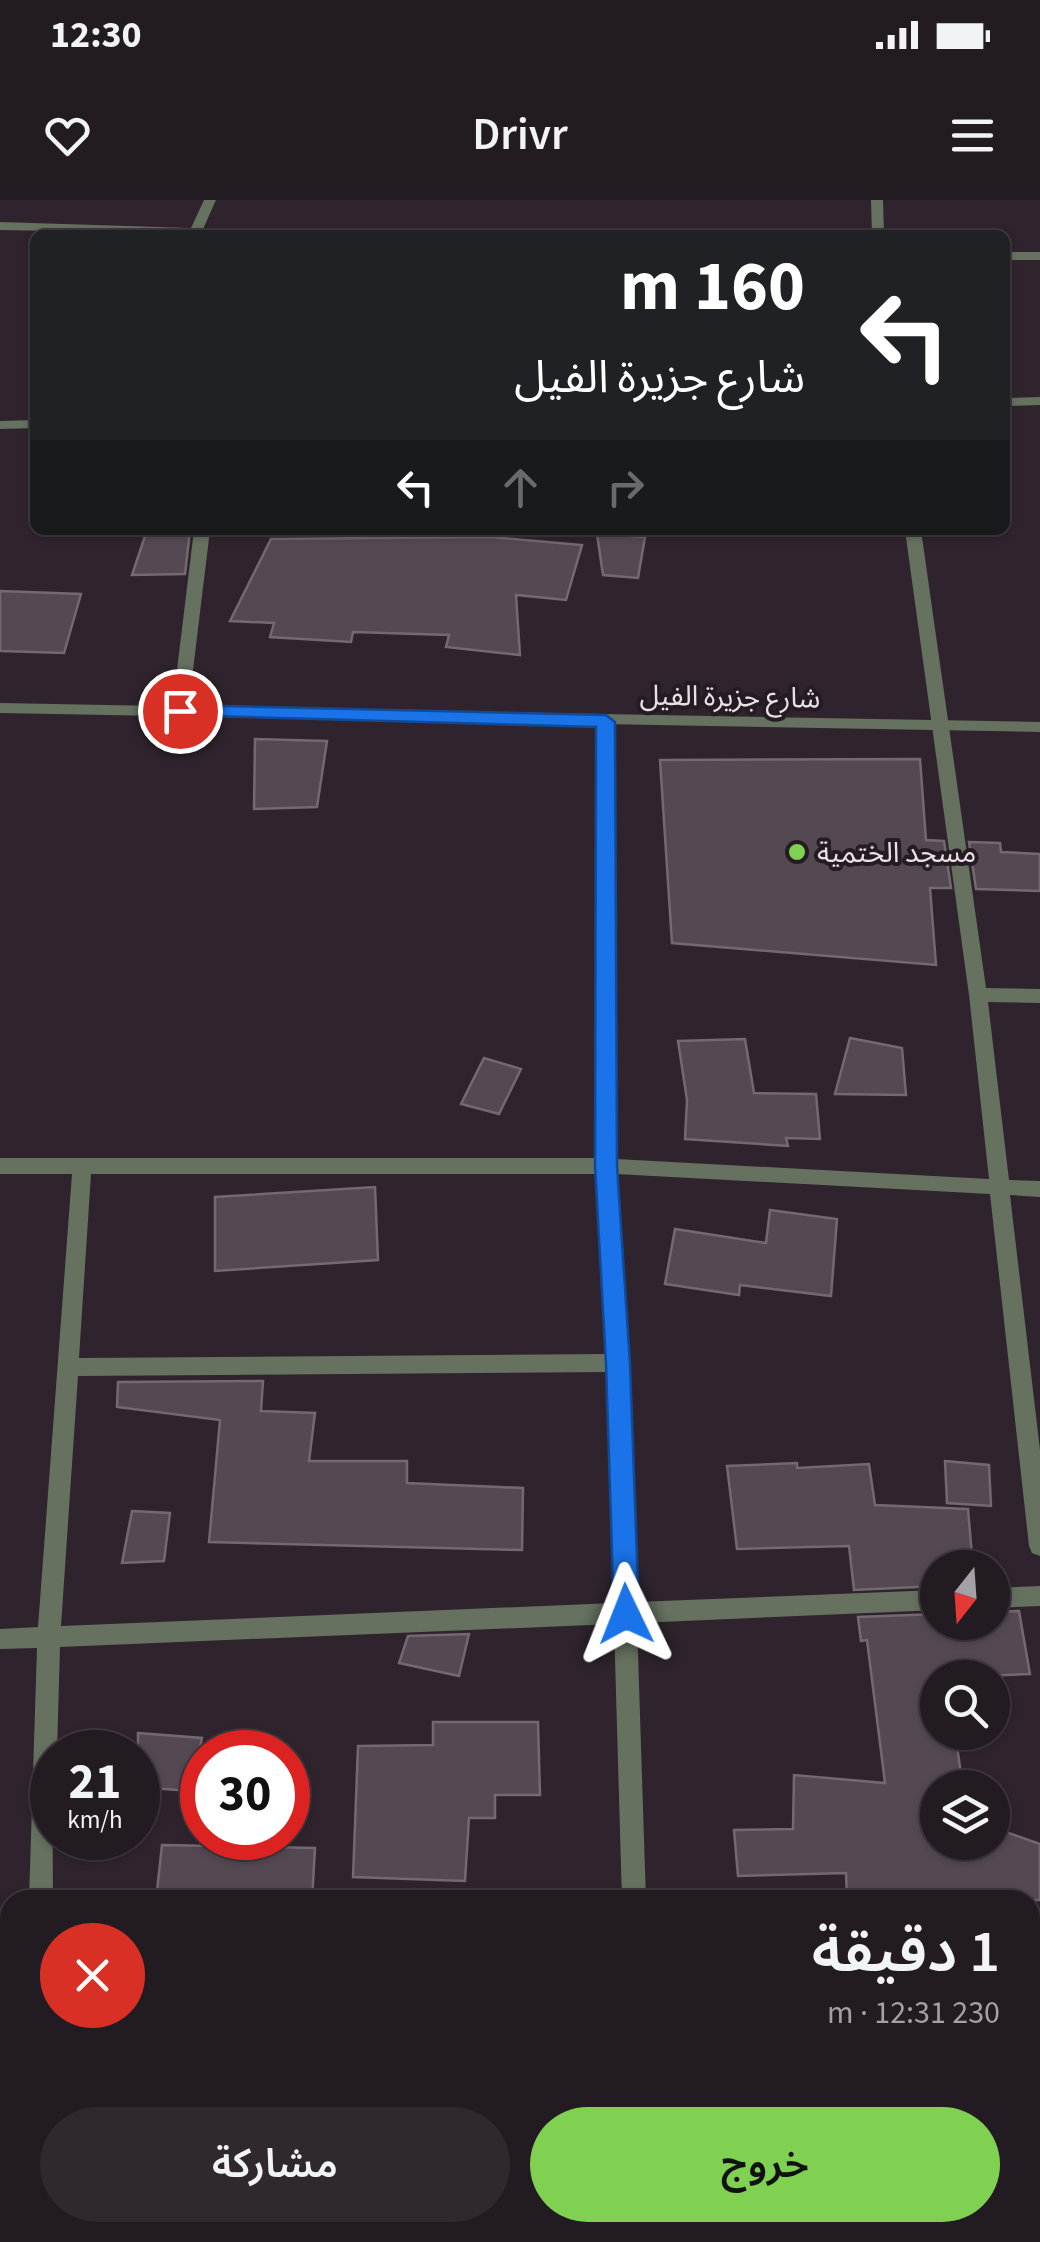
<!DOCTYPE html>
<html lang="ar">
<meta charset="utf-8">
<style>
:root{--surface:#231b22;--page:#2f282f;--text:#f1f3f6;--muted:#a3a1a5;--line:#403940;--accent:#80d051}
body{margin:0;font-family:"Source Sans 3","Noto Sans Arabic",sans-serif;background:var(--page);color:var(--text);direction:rtl;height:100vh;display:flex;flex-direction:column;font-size:38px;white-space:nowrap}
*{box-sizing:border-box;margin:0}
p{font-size:32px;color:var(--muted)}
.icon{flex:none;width:55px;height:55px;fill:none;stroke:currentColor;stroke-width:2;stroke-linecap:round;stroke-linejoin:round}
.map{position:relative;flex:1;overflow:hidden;direction:ltr}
.drawer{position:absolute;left:0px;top:1690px;width:1040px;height:352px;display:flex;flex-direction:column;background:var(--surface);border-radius:30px 30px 0 0;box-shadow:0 2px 8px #0004,0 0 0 2px var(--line);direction:rtl}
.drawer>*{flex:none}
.banner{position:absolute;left:30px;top:30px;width:980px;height:305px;border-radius:15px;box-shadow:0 2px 8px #0004,0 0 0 2px var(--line);direction:rtl;background:#202124;color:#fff;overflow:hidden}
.needle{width:65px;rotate:197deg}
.controls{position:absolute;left:920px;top:1350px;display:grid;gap:20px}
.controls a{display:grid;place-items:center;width:90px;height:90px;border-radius:50%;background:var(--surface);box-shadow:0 2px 8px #0004,0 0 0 2px var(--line);font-size:50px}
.speed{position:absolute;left:30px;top:1530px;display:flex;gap:20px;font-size:50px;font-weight:700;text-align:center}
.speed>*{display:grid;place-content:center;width:130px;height:130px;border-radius:50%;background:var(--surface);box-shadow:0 2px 8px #0004,0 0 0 2px var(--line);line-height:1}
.speed small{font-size:25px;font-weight:400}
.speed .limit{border:15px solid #d22;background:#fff;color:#111}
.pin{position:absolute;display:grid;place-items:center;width:85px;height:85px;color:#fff;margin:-42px;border:5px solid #fff;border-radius:50%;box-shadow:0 2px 10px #0007}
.me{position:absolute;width:110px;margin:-55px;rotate:358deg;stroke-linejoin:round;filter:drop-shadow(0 0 8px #0008)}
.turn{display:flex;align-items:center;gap:35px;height:210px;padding:0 40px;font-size:45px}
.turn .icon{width:130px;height:130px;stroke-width:2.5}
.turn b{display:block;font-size:70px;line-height:85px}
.lanes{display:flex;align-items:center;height:95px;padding:0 40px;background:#0003;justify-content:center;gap:50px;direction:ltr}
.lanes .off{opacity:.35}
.round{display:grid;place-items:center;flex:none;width:105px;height:105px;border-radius:52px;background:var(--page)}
.head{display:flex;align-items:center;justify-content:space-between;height:170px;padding:0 40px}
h1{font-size:60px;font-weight:600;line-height:75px}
.button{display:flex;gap:20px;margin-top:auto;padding:20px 40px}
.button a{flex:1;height:115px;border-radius:60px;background:var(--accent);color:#111;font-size:40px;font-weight:600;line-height:115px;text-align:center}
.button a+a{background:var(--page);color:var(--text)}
.status{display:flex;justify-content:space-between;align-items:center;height:70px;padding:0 50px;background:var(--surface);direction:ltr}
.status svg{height:28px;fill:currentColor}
header{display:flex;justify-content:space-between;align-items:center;height:130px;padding:0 40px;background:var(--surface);font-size:45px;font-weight:600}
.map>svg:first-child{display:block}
.building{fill:#544952;stroke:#746871;stroke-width:2.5}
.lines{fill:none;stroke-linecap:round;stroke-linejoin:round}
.minor{fill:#667160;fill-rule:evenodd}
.tertiary{fill:#667160;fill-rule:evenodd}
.route{fill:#1a73e8;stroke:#114b97;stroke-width:2.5}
.poi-dot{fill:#80d051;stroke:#251b23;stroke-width:4}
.labels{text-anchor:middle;stroke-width:8;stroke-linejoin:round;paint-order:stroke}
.street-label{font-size:28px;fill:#e7e0e6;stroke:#251b23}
.poi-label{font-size:28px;fill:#e7e0e6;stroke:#251b23;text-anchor:start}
</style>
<div class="status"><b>12:30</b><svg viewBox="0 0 49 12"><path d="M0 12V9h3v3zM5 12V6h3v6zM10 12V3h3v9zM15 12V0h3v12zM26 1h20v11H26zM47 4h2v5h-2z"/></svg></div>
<header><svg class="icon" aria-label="menu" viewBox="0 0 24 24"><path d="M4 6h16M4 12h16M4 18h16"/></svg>Drivr<svg class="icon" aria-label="heart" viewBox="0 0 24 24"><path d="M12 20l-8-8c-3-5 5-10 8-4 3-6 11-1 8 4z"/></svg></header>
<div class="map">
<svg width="1040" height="2042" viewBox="0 0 1040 2042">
<rect width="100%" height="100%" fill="#2f242d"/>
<!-- building -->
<g class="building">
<path d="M147,330H190L185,374L132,375Z"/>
<path d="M597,334L645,337L638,378L603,375Z"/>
<path d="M490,337L582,345L566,400L516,395L520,455L446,447L449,435L353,432L351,442L270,437L274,423L230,421L271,339Z"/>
<path d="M0,391L81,394L64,453L0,451Z"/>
<path d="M255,539L327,541L317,607L254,609Z"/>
<path d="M920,559L926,640L944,641L951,688H930L936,765L672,743L660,560Z"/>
<path d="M969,642L1000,643L1001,652L1040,654V691L976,689Z"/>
<path d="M850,838L902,848L906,895L835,894Z"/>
<path d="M745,839L754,893L816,894L820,939L786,938L788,946L685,939L687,900L678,841Z"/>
<path d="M484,858L521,869L499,914L461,904Z"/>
<path d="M375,987L378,1060L215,1071V997Z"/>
<path d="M770,1010L837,1019L831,1096L740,1085L739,1095L665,1084L675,1029L766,1043Z"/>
<path d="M263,1181L261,1211L315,1213L309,1261H407V1283L523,1288L522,1350L209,1342L220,1220L117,1207L118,1182Z"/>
<path d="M945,1261L989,1265L991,1306L947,1303Z"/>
<path d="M797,1263V1268L869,1264L875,1305L968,1309L973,1368H938V1386L854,1390L849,1346L737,1349L727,1266Z"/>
<path d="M132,1311L170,1313L164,1361L122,1363Z"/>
<path d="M1019,1411L1030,1474L938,1478V1532H955L963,1588H938V1642H992V1627L1040,1644V1700H847L846,1673L738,1676L734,1630L793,1629L794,1575L885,1583L867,1440L861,1441L858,1417L938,1414V1422H992V1412Z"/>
<path d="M469,1434L459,1476L399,1463L408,1436Z"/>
<path d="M433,1522H538L540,1595H495V1618H469L465,1681L353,1677L358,1546L433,1545Z"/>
<path d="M138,1533L202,1538L191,1591L138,1587Z"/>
<path d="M162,1645L315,1648L312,1700H156Z"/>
</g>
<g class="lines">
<!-- minor -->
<g class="minor">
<path d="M204,0H216L203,29L278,31L284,35L0,30V22L191,28Z"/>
<path d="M871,0H883L884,35H872Z"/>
<rect x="1005" y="52" width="35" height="8"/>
<path d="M1040,197V205L1005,206V198Z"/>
<path d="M35,220V228L0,229V221Z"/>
<path d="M194,330H210L188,511L180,516L172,511Z"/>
<path d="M905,330H921L986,788L1040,789V803L988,802L1009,980L1040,981V997L1010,995L1040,1250V1356L1032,1353L1029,1346L990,994L616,974L629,1163L636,1402L938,1390V1410L637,1423L646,1700H622L614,1424L60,1447L57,1552H52L53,1700H29L37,1448L0,1449V1429L38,1427L72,974H0V958H596L598,521L606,516L614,521L616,959L989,979L969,795ZM91,974H597L607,1154L79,1158ZM608,1172L614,1403L61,1426L78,1176Z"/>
<path d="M1040,1386V1406L992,1408V1388Z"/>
<rect x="1030" y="1914" width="10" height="26"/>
<rect x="0" y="1948" width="10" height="26"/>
<rect x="24" y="2032" width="28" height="10"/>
<path d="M634,2032H662L663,2042H635Z"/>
</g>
<!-- tertiary -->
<path class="tertiary" d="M0,503L1040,522V532L0,513Z"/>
</g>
<!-- route -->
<path class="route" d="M180,505L606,515L615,522L617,966L630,1164L639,1414L636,1422L626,1425L617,1422L614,1414L606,1164L595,966L596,527L173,515L171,511Z"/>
<!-- markers -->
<circle class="poi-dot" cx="797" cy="652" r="10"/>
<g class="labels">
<!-- street labels -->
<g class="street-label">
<text transform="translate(730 496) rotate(1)" y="10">شارع جزيرة الفيل</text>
</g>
<!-- poi labels -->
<g class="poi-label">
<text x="817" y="662">مسجد الختمية</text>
</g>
</g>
</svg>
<div class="controls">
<a><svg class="needle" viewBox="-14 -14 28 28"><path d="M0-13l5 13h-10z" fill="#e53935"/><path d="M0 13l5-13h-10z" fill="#a3a1a5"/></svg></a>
<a><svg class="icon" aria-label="search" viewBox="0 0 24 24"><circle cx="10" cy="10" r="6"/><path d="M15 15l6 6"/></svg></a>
<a><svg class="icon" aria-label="layers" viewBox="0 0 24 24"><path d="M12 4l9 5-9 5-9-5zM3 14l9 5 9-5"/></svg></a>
</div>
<div class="speed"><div>21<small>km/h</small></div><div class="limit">30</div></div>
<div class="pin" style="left:180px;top:511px;background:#d93025"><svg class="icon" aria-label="arrive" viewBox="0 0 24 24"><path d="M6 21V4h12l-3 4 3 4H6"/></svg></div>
<svg class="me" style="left:626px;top:1414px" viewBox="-20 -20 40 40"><path d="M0-17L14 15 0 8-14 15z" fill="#1a73e8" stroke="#fff" stroke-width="4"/></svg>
<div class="banner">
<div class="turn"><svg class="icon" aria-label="left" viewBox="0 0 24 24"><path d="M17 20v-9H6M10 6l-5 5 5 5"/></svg><div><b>160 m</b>شارع جزيرة الفيل</div></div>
<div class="lanes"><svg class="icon" aria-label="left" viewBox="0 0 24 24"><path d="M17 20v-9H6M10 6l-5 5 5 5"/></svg><svg class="icon off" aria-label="ahead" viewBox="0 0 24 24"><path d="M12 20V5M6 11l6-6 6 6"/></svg><svg class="icon off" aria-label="right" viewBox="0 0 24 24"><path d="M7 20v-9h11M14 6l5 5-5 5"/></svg></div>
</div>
<section class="drawer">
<div class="head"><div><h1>1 دقيقة</h1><p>230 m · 12:31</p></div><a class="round" style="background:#d93025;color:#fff"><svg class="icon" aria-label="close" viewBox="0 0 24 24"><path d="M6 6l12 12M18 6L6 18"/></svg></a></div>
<div class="button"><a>خروج</a><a>مشاركة</a></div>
</section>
</div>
